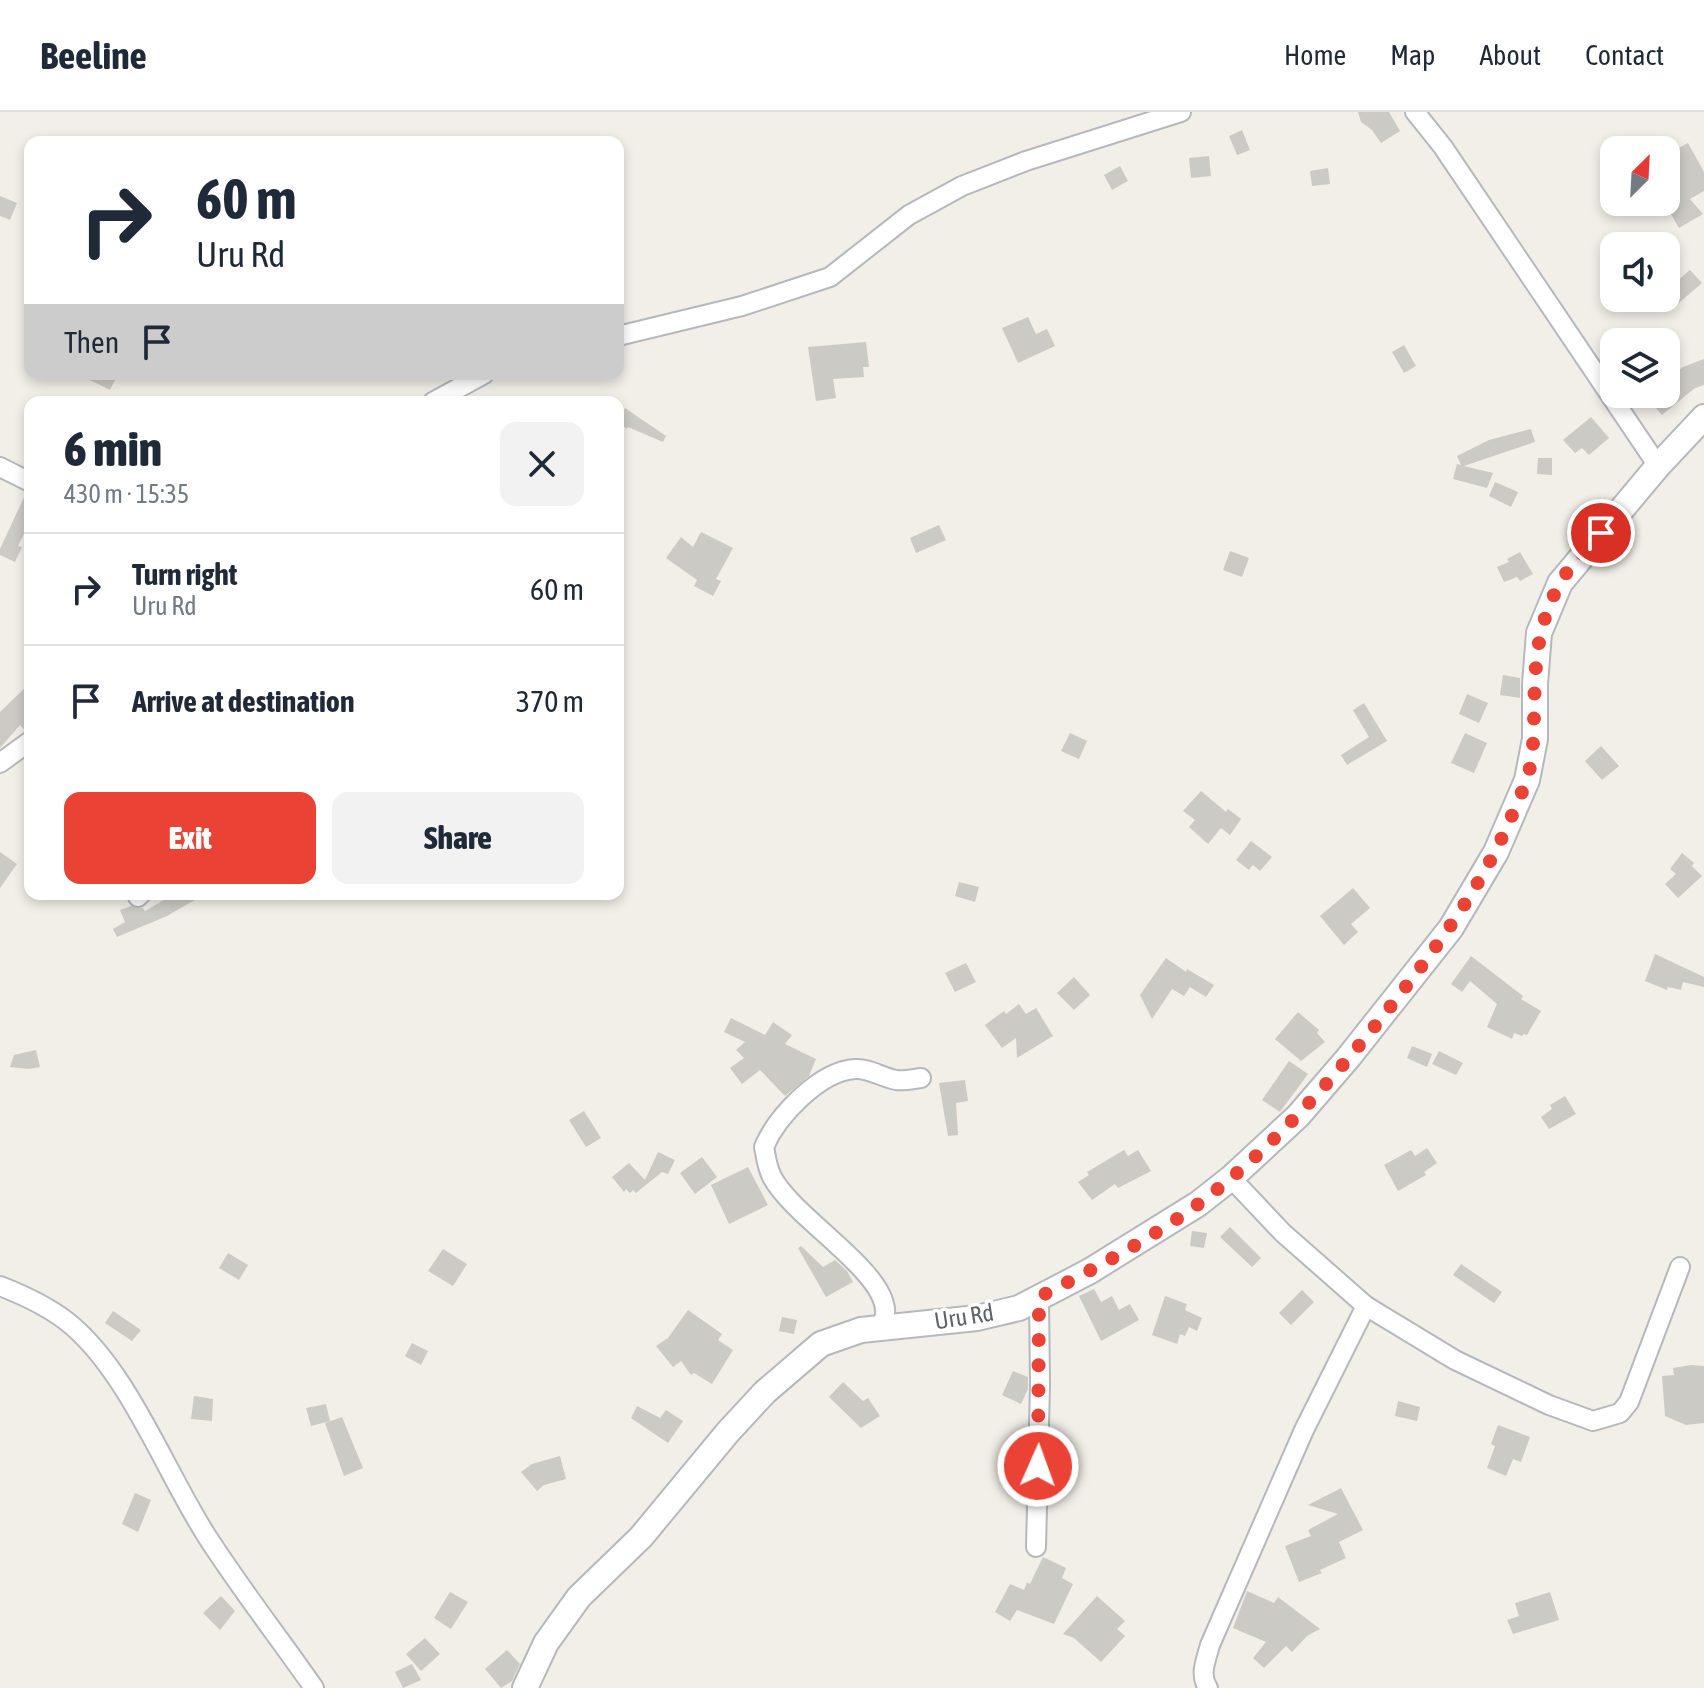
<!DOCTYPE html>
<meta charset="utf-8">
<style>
:root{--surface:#fff;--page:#f2f2f3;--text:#1f2937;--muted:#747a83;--line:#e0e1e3;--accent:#ea4335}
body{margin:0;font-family:"Asap Condensed",sans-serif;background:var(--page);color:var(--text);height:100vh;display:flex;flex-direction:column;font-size:30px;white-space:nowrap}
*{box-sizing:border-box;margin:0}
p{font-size:26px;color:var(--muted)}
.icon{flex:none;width:44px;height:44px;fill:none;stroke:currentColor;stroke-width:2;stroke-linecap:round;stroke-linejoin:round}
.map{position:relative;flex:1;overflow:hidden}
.side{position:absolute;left:24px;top:284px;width:600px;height:504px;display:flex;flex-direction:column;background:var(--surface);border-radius:16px;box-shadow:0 4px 12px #0003}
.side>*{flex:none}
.top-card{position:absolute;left:24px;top:24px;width:600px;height:244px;border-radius:16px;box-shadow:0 4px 12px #0003;background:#fff;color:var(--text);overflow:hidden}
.needle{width:52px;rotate:24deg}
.controls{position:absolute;left:1600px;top:24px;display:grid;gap:16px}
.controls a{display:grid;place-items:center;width:80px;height:80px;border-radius:16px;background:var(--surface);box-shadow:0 4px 12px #0003;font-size:40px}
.pin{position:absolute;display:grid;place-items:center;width:68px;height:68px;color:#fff;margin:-34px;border:4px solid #fff;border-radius:50%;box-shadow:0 2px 8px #0007}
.me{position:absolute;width:88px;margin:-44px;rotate:2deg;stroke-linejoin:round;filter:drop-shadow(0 0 6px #0008)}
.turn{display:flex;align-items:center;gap:28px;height:168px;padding:0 40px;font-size:36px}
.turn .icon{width:104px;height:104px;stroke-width:2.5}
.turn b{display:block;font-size:56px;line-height:68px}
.then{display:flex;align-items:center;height:76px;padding:0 40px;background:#0003;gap:16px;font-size:30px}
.round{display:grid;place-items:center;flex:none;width:84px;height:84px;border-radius:16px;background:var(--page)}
.overview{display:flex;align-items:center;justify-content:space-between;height:136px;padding:0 40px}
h1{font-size:48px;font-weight:800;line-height:60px}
.action{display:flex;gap:16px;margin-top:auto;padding:16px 40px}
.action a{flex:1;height:92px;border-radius:16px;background:var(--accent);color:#fff;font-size:32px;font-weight:800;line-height:92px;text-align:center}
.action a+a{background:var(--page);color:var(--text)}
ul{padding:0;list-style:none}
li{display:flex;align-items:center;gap:24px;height:112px;padding:0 40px;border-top:2px solid var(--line)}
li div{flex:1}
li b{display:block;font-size:30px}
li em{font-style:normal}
header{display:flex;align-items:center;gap:48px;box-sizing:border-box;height:112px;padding:0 40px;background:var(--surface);border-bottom:2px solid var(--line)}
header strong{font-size:38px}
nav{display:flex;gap:44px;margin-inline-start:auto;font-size:28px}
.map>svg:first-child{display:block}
.building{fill:#cccac5}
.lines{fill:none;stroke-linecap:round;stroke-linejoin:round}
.minor-casing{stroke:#b5b8bc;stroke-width:22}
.tertiary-casing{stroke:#b5b8bc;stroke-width:28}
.minor{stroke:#fff;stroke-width:18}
.tertiary{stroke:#fff;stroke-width:24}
.route{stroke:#ea4335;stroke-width:14;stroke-dasharray:0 25.2}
.labels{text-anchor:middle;stroke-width:7;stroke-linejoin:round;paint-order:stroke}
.street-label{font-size:24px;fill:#5f6368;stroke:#fff}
</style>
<header>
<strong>Beeline</strong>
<nav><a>Home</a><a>Map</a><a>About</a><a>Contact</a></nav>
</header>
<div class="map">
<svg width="1704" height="1576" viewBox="0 0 1704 1576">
<rect width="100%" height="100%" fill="#f1efe8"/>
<!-- building -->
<g class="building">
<path d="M1358,0H1389L1400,19L1381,31L1372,18L1361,10Z"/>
<path d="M1242,18L1250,38L1237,43L1229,24Z"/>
<path d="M1688,31L1704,60V79L1690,87L1703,102L1679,116L1671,102L1666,104V43Z"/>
<path d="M1209,44L1211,64L1191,66L1189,46Z"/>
<path d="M1120,54L1128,69L1112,78L1104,63Z"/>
<path d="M1328,56L1330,72L1312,74L1310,59Z"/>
<path d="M0,84L17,91L10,108L0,104Z"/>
<path d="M1690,158L1702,171L1673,196L1666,185V178Z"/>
<path d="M1028,205L1036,222L1047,217L1055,234L1018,251L1002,216Z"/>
<path d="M866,230L869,255H863L864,265L833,267L836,286L816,289L808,235Z"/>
<path d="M1404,233L1416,254L1404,261L1392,240Z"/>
<path d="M1704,247V273L1695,276L1662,303L1644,282H1666V268L1683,255Z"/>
<path d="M78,262H118L110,278Z"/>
<path d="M625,296L666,324L663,330L628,315L627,317L618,310Z"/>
<path d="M1591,305L1609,326L1589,343L1582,336L1575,341L1563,328Z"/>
<path d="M1531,317L1535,330L1464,354L1493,361L1487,376L1453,367L1457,352L1461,353L1457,344L1489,328Z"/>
<path d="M1538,346H1552V363L1537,362Z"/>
<path d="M1495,370L1518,380L1511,395L1489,384Z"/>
<path d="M26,381L30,382V409L18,434L22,435L15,450L0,443V437Z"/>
<path d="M939,413L946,428L916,441L910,426Z"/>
<path d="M701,420L733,436L716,467L721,469L713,484L694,474L697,468L666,446L681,425L693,435Z"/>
<path d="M1230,439L1249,446L1242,465L1223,458Z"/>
<path d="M1520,440L1533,462L1520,469L1517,465L1504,470L1497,455L1509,450L1507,447Z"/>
<path d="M1503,563L1520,566V586L1500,583Z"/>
<path d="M30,571V617L25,618L20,613L0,636V600Z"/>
<path d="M1467,582L1488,591L1479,611L1459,602Z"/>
<path d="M1364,591L1387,629L1347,653L1341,643L1369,625L1353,598Z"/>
<path d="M1070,621L1087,629L1079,647L1061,639Z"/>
<path d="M1465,621L1487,631L1474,661L1451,651Z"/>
<path d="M1601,634L1619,654L1602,668L1585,649Z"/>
<path d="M1201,679L1226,700L1228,697L1241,707L1230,723L1221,716L1208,732L1189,715L1195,708L1183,699Z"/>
<path d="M1251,729L1272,745L1260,759L1253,753L1249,758L1236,748Z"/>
<path d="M0,740L17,752L0,776Z"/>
<path d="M1682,741L1694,751L1692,754L1702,764L1678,786L1665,772L1676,762L1670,757Z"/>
<path d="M959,770L979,775L975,790L955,784Z"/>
<path d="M1353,776L1370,796L1351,812L1358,820L1344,833L1320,804Z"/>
<path d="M174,782H205L167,804L117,825L113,817L125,810L120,798L131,794L143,796L145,799Z"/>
<path d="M1655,842L1704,865V875L1683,870L1681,878L1668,875L1667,878L1645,869Z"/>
<path d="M1471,844L1523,884L1521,887L1541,899L1527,923L1524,922L1522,924L1514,921L1512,927L1487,915L1497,892L1470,869L1462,880L1451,872Z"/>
<path d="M1166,846L1186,860L1187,857L1214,873L1206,885L1190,875L1184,884L1172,877L1152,907L1140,883Z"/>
<path d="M966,851L976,870L955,880L945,861Z"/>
<path d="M1074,865L1090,883L1074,898L1057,881Z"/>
<path d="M1019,892L1026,902L1036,896L1053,924L1017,946L1016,926L1002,936L985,913L1004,899L1006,902Z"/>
<path d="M1298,900L1319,918L1317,921L1325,930L1301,949L1275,927Z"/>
<path d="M731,906L765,923L773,910L792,923L785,932L816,947L809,964L785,984L760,958L742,972L730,956L744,946L736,938L745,930L724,920Z"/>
<path d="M1412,934L1432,942L1427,955L1407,946Z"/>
<path d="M36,938L40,955L29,957L10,955L14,943Z"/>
<path d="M1439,939L1463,951L1456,963L1432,952Z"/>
<path d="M1289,949L1308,962L1280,1000L1262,988Z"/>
<path d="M965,968L968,989L956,991L958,1023L948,1024L939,971Z"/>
<path d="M1565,984L1576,1002L1549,1017L1541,1005L1552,997L1550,993Z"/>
<path d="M584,999L601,1026L586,1035L569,1008Z"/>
<path d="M1427,1036L1437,1051L1424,1060L1426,1063L1398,1079L1384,1053L1411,1038L1415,1044Z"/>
<path d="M1124,1038L1128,1044L1138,1038L1151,1059L1118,1076L1115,1072L1092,1088L1078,1070L1089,1063L1087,1060Z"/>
<path d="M658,1040L675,1048L668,1062L662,1060L636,1081L633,1078L630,1081L626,1077L624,1080L612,1065L629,1051L645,1068Z"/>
<path d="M702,1045L717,1065L695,1082L680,1061Z"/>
<path d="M748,1055L768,1093L729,1112L711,1073Z"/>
<path d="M1230,1115L1261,1146L1252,1155L1220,1125Z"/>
<path d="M1192,1119L1207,1121L1204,1136L1190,1134Z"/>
<path d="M801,1134L823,1155L835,1148L847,1159L853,1170L826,1185L798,1136Z"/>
<path d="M443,1137L467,1152L453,1174L428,1159Z"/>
<path d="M228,1141L248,1153L239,1168L219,1156Z"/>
<path d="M1461,1152L1502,1180L1494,1191L1453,1163Z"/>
<path d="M1094,1177L1101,1190L1112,1184L1119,1198L1130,1192L1139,1208L1101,1229L1079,1184Z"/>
<path d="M1302,1178L1314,1190L1291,1213L1279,1201Z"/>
<path d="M1165,1184L1187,1192L1185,1198L1202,1206L1197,1219L1189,1215L1185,1224L1180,1222L1177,1232L1152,1223Z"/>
<path d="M688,1198L722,1222L718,1228L733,1238L712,1272L694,1261L691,1263L681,1249L673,1255L656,1234L668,1226Z"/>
<path d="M113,1199L141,1218L132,1229L105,1211Z"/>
<path d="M782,1205L797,1208L794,1222L779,1219Z"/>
<path d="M412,1231L428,1239L421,1253L405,1244Z"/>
<path d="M1691,1253L1704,1254V1311L1686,1313L1665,1304L1662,1264L1674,1263L1673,1256Z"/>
<path d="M1013,1259L1028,1265V1277L1021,1292L1002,1283Z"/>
<path d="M843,1270L863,1289L868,1286L880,1304L861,1316L829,1285Z"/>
<path d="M194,1284L213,1287L212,1309L191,1307Z"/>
<path d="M1398,1289L1420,1295L1417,1309L1395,1304Z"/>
<path d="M326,1292L330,1309L311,1314L306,1296Z"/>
<path d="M637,1294L660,1306L666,1298L683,1309L668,1331L631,1306Z"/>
<path d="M342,1305L363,1356L344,1364L325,1311Z"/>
<path d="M1498,1313L1530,1325L1521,1350L1513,1347L1506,1364L1487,1356L1495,1334L1491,1332Z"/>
<path d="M560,1344L566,1367L544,1373L537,1379L521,1360L532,1352Z"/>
<path d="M1341,1376L1363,1418L1339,1430L1346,1446L1320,1458L1322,1461L1299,1470L1285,1434L1311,1424L1308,1418L1338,1402L1308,1393Z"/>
<path d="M135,1381L151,1388L138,1420L122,1412Z"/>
<path d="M1043,1445L1066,1456L1062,1466L1073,1472L1054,1512L1017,1498L1010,1509L995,1500L1010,1472L1024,1478L1027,1470L1030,1472Z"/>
<path d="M1247,1479L1274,1491L1278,1485L1320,1517L1307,1524L1292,1540L1286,1534L1264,1556L1253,1546L1266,1530L1233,1516Z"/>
<path d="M450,1480L468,1490L451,1517L434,1506Z"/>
<path d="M1550,1480L1559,1508L1513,1522L1507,1508L1519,1504L1515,1491Z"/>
<path d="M221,1484L235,1499L220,1518L203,1501Z"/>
<path d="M1097,1484L1125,1509L1117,1517L1125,1524L1101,1550L1074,1526L1063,1522Z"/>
<path d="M425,1526L440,1542L421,1559L406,1542Z"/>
<path d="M507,1538L520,1552L512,1569L501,1576L485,1557Z"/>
<path d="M412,1552L421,1568L403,1576L395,1560Z"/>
</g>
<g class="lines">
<defs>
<g id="minor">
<path d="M1415,0L1443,35L1658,354"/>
<path d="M618,224L742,194L830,165L909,103L962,74L1026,49L1181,0"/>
<path d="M433,290L484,262"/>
<path d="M0,355L30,370"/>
<path d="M0,651L30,629"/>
<path d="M138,785L141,782"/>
<path d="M1231,1066L1283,1121L1366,1194L1455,1248L1549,1293L1593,1309L1620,1301L1629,1290L1680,1155"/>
<path d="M0,1174C23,1183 45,1193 65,1208C127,1255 165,1360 208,1426C241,1477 279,1526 314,1576"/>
<path d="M882,1216C883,1210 886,1203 885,1197C881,1156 794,1106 772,1065C767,1055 766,1045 764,1035C777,1004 820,959 855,957C869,956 883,966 896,968C904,969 913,967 921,966"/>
<path d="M1036,1435L1040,1273L1039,1185"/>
<path d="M1208,1576C1199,1563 1206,1548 1210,1533L1304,1318L1366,1194"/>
</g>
<path id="tertiary" d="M525,1576L546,1531L579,1485L641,1425L728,1320L765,1280L821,1232L861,1218L977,1206L1019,1196L1090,1159L1198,1092L1231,1066L1298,1004L1348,946L1451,816L1496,740L1527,668L1535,627V572L1539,521L1560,471L1658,354L1704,305"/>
</defs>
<!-- minor casing -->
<use href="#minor" class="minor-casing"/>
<!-- tertiary casing -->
<use href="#tertiary" class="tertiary-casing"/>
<!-- minor -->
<use href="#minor" class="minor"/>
<!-- tertiary -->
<use href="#tertiary" class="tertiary"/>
</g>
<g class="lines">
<!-- route -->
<path class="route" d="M1038,1354L1039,1185C1094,1157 1151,1127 1201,1090C1278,1032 1342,957 1401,881C1445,824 1485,768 1513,701C1517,690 1523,679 1527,668C1536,636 1533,605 1535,572C1536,537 1542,504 1559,473C1569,454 1587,437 1601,421"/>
</g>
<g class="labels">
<!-- street labels -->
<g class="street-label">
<text transform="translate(964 1205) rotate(-9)" y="8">Uru Rd</text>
</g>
</g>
</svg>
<div class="controls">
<a><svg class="needle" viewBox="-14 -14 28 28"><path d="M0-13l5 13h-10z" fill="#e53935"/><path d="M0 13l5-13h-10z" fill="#747a83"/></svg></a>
<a><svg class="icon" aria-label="sound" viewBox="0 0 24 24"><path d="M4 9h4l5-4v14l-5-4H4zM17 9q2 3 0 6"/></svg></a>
<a><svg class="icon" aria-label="layers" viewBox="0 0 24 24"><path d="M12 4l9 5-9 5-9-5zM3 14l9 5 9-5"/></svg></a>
</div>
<div class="pin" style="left:1601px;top:421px;background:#d93025"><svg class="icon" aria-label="arrive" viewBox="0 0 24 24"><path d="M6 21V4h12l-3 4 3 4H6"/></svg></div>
<svg class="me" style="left:1038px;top:1354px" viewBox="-20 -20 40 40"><circle r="17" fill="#ea4335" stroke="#fff" stroke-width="3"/><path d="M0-11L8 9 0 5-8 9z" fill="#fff"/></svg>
<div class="top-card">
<div class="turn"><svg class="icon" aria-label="right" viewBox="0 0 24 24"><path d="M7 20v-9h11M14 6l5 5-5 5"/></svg><div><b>60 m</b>Uru Rd</div></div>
<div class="then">Then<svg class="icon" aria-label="arrive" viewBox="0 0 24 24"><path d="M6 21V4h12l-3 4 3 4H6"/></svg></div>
</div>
<section class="side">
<div class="overview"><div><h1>6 min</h1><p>430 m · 15:35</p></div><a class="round"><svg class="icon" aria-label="close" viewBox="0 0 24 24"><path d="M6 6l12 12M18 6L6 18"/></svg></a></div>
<ul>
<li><svg class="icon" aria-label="right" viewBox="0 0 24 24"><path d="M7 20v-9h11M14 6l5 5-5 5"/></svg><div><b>Turn right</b><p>Uru Rd</p></div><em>60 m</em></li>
<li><svg class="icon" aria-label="arrive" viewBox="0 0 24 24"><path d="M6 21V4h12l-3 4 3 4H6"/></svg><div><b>Arrive at destination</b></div><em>370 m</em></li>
</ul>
<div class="action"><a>Exit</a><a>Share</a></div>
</section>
</div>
